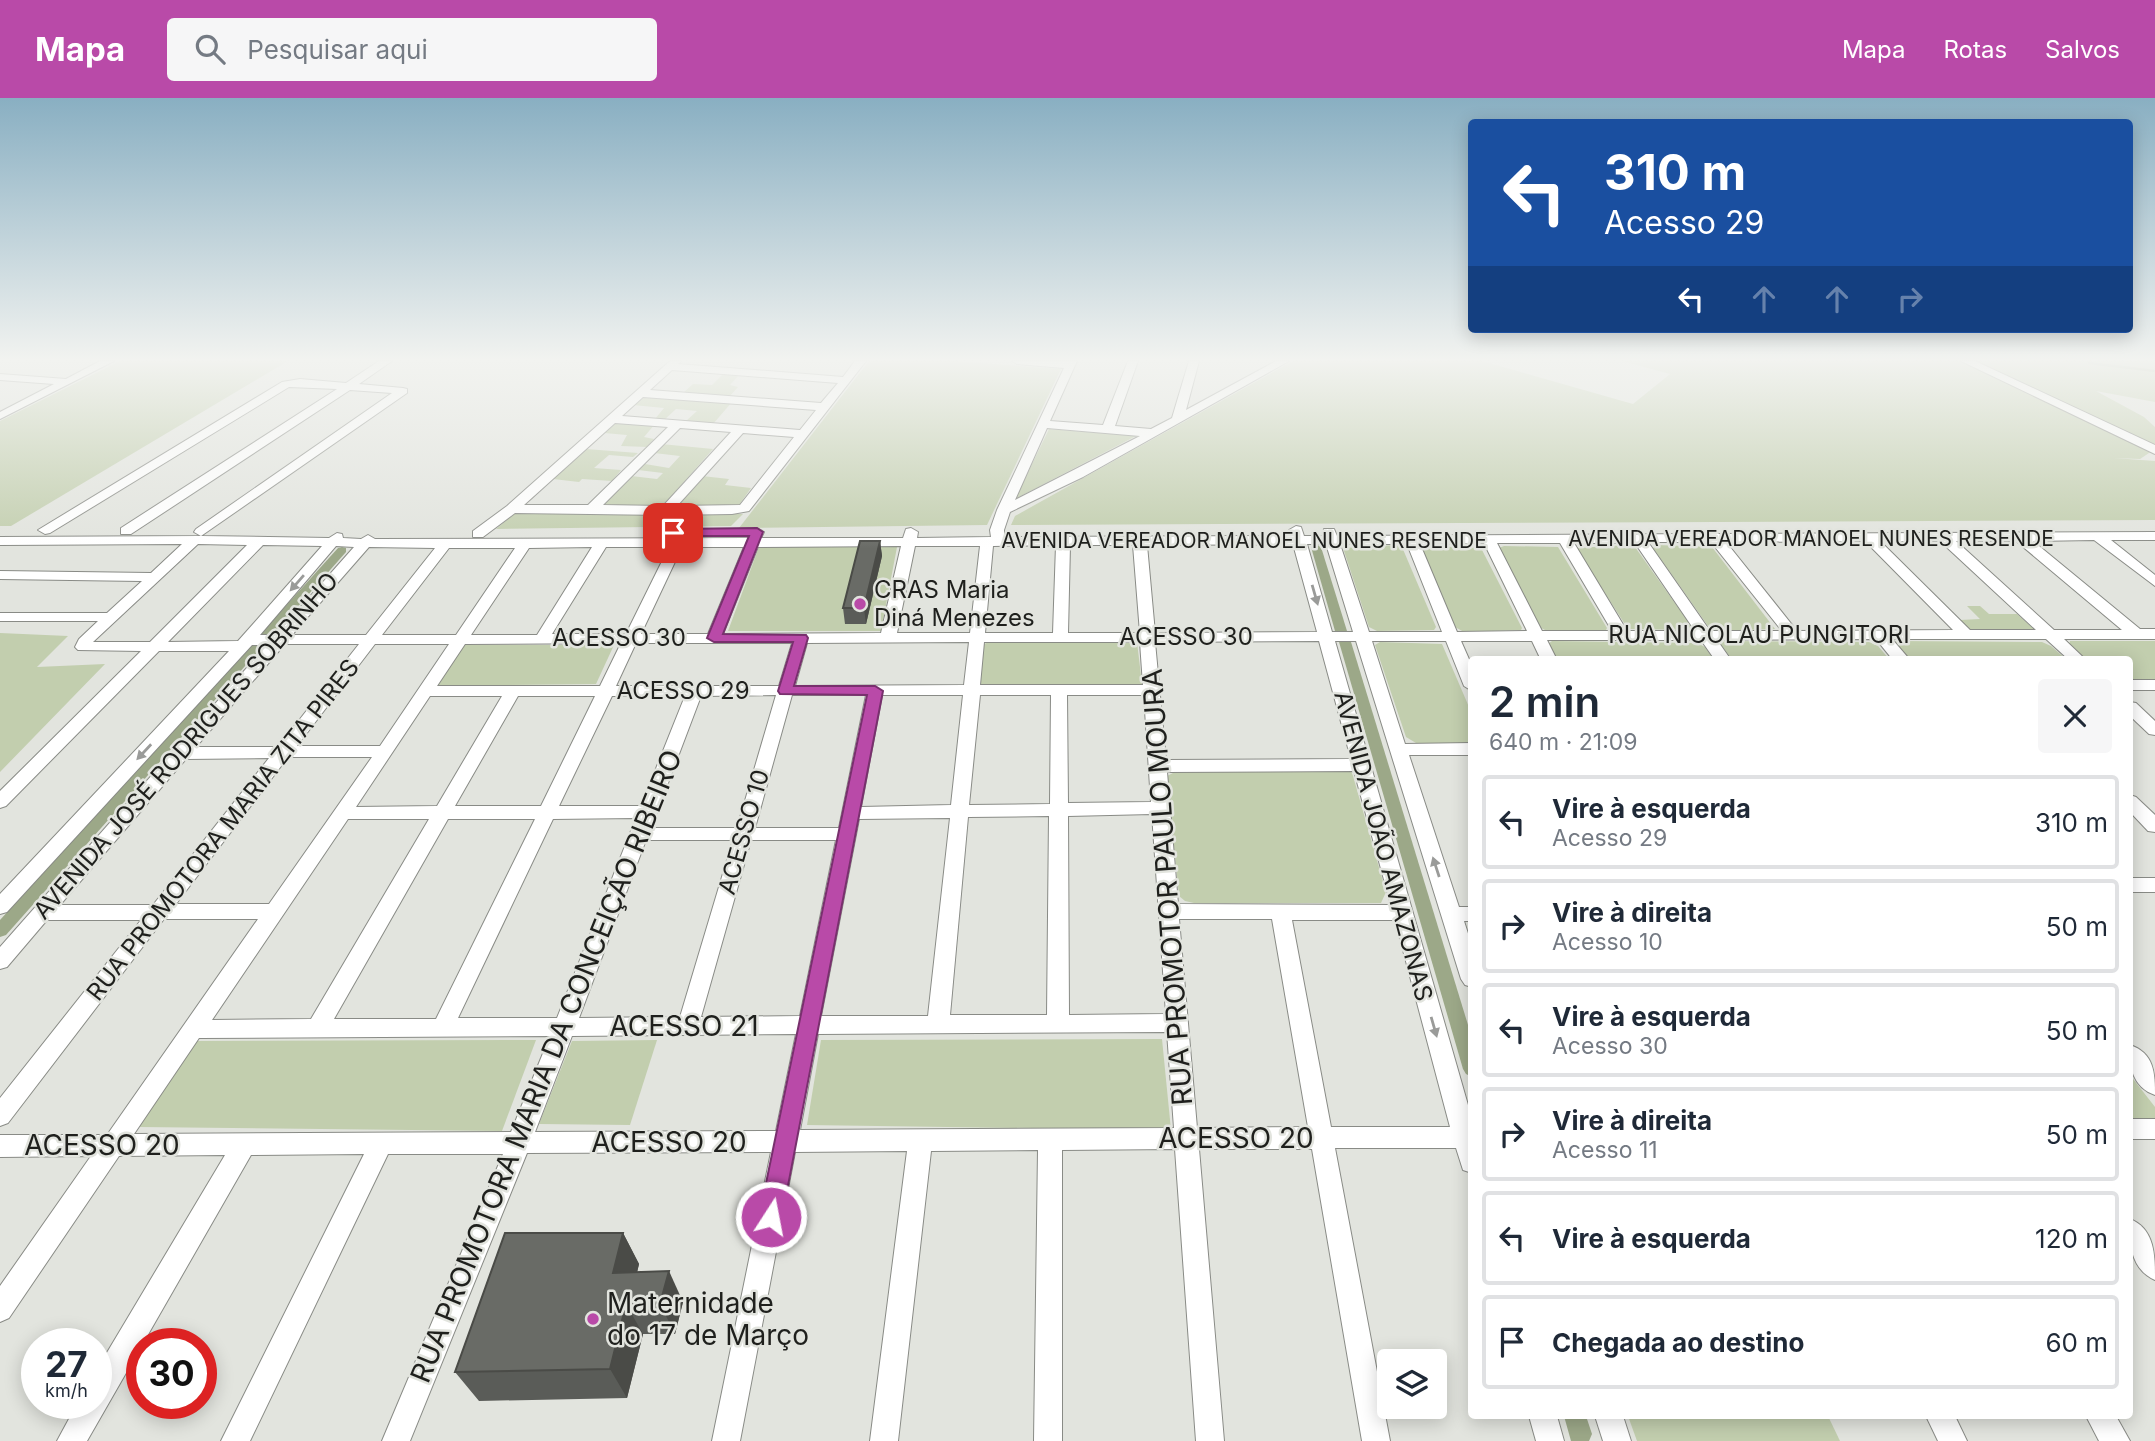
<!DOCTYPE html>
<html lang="pt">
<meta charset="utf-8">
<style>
:root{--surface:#fff;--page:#f6f6f7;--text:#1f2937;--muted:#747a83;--line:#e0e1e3;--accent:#b94aa8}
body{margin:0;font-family:Inter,sans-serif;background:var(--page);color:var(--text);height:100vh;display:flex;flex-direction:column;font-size:26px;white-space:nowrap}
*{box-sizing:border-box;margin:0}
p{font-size:23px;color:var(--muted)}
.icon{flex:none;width:38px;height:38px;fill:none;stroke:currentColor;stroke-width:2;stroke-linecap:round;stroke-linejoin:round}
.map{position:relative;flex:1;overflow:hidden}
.drawer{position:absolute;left:1468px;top:558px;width:665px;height:763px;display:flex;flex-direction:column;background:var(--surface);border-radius:7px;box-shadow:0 4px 18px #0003}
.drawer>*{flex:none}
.top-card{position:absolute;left:1468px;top:21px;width:665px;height:214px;border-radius:7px;box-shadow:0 4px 18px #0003;background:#1a4fa0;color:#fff;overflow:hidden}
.tools{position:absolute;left:1377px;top:1251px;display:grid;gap:14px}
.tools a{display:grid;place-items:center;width:70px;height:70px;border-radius:7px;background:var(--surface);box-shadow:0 4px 18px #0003;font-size:35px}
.speed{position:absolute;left:21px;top:1230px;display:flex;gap:14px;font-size:35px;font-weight:700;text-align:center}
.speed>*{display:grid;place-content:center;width:91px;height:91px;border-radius:50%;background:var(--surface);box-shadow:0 4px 18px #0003;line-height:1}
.speed small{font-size:18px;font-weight:400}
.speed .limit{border:10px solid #d22;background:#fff;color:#111}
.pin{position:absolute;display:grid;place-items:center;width:60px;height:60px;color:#fff;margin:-30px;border-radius:14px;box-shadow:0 4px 10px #0006}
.me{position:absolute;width:77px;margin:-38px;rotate:11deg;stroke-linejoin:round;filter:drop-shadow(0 0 5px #0008)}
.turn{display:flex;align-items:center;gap:24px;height:147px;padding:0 21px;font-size:32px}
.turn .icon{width:91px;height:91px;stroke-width:2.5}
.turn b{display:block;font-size:49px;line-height:60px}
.lanes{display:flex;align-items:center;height:66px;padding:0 21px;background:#0003;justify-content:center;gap:35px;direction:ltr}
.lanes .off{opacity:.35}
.round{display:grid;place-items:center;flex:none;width:74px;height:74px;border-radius:7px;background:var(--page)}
.head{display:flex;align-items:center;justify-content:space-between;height:119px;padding:0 21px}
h1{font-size:42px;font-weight:600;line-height:52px}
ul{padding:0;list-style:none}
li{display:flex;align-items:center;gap:21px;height:94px;margin:0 14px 10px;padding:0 7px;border:4px solid var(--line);border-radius:7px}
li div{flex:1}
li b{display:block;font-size:26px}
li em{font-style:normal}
header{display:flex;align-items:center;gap:42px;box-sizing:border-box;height:98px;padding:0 35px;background:var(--accent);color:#fff}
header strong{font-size:33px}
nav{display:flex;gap:38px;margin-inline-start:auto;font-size:24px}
.search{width:490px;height:63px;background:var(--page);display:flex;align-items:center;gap:18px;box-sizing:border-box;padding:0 24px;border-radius:7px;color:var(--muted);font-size:26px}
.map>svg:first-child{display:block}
.green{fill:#c2ceae}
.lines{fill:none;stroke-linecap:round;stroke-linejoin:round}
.stream{stroke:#9ca888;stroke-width:2.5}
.canal{fill:#9ca888;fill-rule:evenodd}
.minor-casing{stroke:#898b86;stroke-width:2}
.minor{fill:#fff;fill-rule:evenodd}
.wall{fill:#5a5c58}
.shaded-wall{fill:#4a4b47}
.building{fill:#696b66;stroke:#4a4b47;stroke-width:2}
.oneway{fill:#9a9b99}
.route{fill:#b94aa8;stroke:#78306d;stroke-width:2}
.poi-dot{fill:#b94aa8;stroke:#e2e4de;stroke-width:2.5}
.labels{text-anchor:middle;stroke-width:5;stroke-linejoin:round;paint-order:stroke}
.far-street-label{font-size:21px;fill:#1f201d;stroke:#e2e4de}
.poi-label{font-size:24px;fill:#1f201d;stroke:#e2e4de;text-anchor:start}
.street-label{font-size:24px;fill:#1f201d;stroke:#e2e4de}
.near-street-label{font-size:28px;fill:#1f201d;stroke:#e2e4de}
.near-poi-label{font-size:28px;fill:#1f201d;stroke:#e2e4de;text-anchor:start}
</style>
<header>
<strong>Mapa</strong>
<div class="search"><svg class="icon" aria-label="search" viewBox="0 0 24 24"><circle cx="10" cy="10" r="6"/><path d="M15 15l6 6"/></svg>Pesquisar aqui</div>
<nav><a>Mapa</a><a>Rotas</a><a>Salvos</a></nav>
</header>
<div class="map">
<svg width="2155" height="1343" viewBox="0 0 2155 1343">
<rect width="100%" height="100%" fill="#e2e4de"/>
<!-- green -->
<g class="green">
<path d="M120,263H288L11,428H0V323Z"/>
<path d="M869,263H954L1061,271L987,427L739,430Z"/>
<path d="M1293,263H1482L1633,306L1670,276L1622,263H2155V304L2096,293L2144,319L2155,329V351L2140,361L2114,360L2155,363V422L1011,427L1015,418Z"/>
<path d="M723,276L739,277L730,287L738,289L729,299L683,295L693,286L712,287Z"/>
<path d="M645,297L732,304L713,326L686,323L697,313L676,311L663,323L655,321L664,310L633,307Z"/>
<path d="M617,324L655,326L644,339L654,341L647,349L621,348L627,337L604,335Z"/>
<path d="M1049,331L1136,338L1015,401Z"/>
<path d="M661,346L713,351L661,410L599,409L631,378L657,381L663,375L638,372L645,366L669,370L680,358L654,355Z"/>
<path d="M586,351L638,355L633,359L609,357L594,370L621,372L612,383L582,381L579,384L553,381Z"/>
<path d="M702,378L729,381L725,387L751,390L737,410H673Z"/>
<path d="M515,415L743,416L731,428L496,431Z"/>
<path d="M1397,447L1402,449L1436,529L1434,532L1377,533L1369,529L1343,450Z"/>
<path d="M1629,447L1635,449L1692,529L1690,532L1628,531L1576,450Z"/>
<path d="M1657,447L1712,449L1775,531L1719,533L1708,528L1653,450Z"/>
<path d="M1427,448L1481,450L1522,530L1521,532L1464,534L1455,529L1422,450Z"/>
<path d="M1504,448L1558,449L1607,530L1606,532L1549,534L1539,529L1499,450Z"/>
<path d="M759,449H897L881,533H728Z"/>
<path d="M1967,508H1980L1989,516H2017L2034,531L1970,532L1960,522L1980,521Z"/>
<path d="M0,535L68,538L37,569L105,566L0,674Z"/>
<path d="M991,543L1137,544L1142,586L981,587L978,584L982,547Z"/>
<path d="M1552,543L1697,545L1705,549L1714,562H1556L1548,546Z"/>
<path d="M1724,543L1869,544L1878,548L1890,562H1732L1720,545Z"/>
<path d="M1897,543L2042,544L2051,548L2067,562H1909L1894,545Z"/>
<path d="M2070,543H2155V585H2130V562H2086L2069,547Z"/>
<path d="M1380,544L1442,546L1472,616V645H1416L1406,639L1375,547Z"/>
<path d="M461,547H614L596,586L436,588Z"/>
<path d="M1343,671L1351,673L1353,678L1386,794L1381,805H1194L1185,803L1179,798L1167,678L1179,672Z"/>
<path d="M1162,941L1171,1032L807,1027L821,942Z"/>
<path d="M536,942L502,1033L139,1029L194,943Z"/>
<path d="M657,942L630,1027L539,1026L572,943Z"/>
<path d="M2130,977L2155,1009V1025H2130Z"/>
<path d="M1628,1318H1828L1840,1343H1637Z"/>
</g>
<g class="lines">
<!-- stream -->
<path class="stream" d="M2089,265L2155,273"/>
<!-- canal -->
<g class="canal">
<path d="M1316,446L1321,449L1347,533L1345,536L1341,537L1335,533L1311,449Z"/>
<path d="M342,449L346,450V454L271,539H263L261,536L263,533L338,450Z"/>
<path d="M1345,540L1351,544L1472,940V979L1466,976L1463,971L1339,544Z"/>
<path d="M257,543L261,544L263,547L261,550L6,837L0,839V822L253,544Z"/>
<path d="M1564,1318H1586L1592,1336L1589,1343H1571Z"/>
</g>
<defs>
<g id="minor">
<path d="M100,263H114L0,321V314L54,286L0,282V276L66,281Z"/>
<path d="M379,263H392L359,286L403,290L407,291V295L201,438L329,440L337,435L342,436L343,440L361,441L368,437L375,441L748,440L752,431L757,430L764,434L761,440H903L906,431L911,430L918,434L917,440L991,439L990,432L997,412L1064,270L1017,266L1012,263H1077L1050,323L1103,327L1128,263H1138L1115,328L1151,331L1172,320L1189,263H1199L1186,312L1276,263H1289L1083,379L1010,414L1004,432V439L1291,438L1289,432L1296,428L1301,429L1304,438H1323L1324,431H1334L1337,438L1705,436L1712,432L1719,436L2155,434V442H2111L2155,477V488L2094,442L2033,443L2140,531H2155V541H2064L2086,562H2069L2046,541H1892L1910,562H1893L1876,541L1717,542L1731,562H1715L1701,542H1547L1557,562H1541L1532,543H1461L1472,568V593L1464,588L1446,543H1372L1405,646L1472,645V657H1409L1459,809H1472V823H1464L1472,848V889L1465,887L1461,881L1356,543H1335L1472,1021V1075L1463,1072L1456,1050H1335L1390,1343H1362L1312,1051H1199L1224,1343H1196L1175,1051L1062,1052V1343H1034L1038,1052L931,1053L898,1343H870L907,1053L795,1054L740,1343H712L771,1054L527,1055L410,1343H382L503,1056H388L250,1343H221L364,1056L251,1057L87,1343H57L77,1306H96V1273L225,1057L119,1058L9,1220L0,1224V1188L91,1058L0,1059V1037H107L258,821H164L8,1025L0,1028V1000L141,822H47L7,869L0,871V849L267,547H252L7,814L0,816V796L229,553H159L6,708L0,710V693L141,553L78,552L75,549L79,541L98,523H0V515H107L142,483L0,481V473L151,475L182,446L0,447V439L201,438L194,434L196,431L392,295L350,292L131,436H121V430L337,291L289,289L50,435L45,436L38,432L282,284L300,281L346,285ZM1047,330L1140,338L1015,402ZM1865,443L1953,532L1797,533L1726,444ZM1880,443H1940L2036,532H1970ZM1956,443H2016L2122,532H2054ZM1648,444H1711L1782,533H1710ZM1484,445L1527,533L1457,534L1420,446ZM1497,445H1560L1612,533H1542ZM1574,445H1635L1695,533H1627ZM198,446L247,447L150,544H93ZM1293,446L1317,534L1155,535L1147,447ZM1307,446H1326L1353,534H1332ZM1340,446H1407L1442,534H1369ZM263,447L322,448L238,543L168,544ZM1056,447L1053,535H985L993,448ZM1070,447H1133L1140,535H1068ZM336,448L354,449L276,537H260ZM901,448L881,535L723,536L758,449ZM915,448H980L970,535H897ZM369,449L435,450L366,537H292ZM592,449L537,537H471L529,450ZM606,449H669L626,536H552ZM682,449H744L708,536H641ZM449,450H515L456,537H382ZM1319,543L1351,661L1166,662L1155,544ZM969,544L964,587L795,588L807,545ZM984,544H1140L1143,587H980ZM621,545L600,588H437L465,546ZM636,545H792L779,588H616ZM285,546H359L278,649H196ZM375,546H449L380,648H297ZM776,597L737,730H651L701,598ZM792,597H866L839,730H755ZM882,597H963L951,707L861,709ZM980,597H1051L1050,706L969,707ZM1067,597H1144L1151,704L1068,705ZM430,598H502L437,708L356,709ZM518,598H595L541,708H455ZM612,598H685L641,708H559ZM288,659H372L269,806H176ZM269,660L153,807H60L186,661ZM1354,673L1391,807L1178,806L1167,674ZM1152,716L1166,916L1069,917L1068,718ZM1049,718L1047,917H950L968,719ZM636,720L557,920H458L553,721ZM950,720L928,918H821L859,721ZM348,721H429L311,921L212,922ZM448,721H535L436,921H334ZM646,742H733L680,919L579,920ZM751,742H836L800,918L701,919ZM1179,821H1272L1308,1029L1197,1030ZM1292,822H1395L1450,1029H1331ZM1167,934L1174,1030L800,1032L818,936ZM796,936L776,1033L535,1034L572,938ZM550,938L511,1034L134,1036L199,940Z"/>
<path d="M670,263H681L678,266L843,279L855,263H866L749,413L732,416L665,417L515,415L483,439H473V433L507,408ZM672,272L838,285L821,305L650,292ZM643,299L816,312L800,332L622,318ZM615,325L668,329L588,407H524ZM680,330L731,334L663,408L603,407ZM743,335L794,339L740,407L677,408Z"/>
<path d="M1961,263H1975L2155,347V356Z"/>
<rect x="2130" y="582" width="25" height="10"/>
<path d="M2130,604L2136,605L2155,623V637L2149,636L2130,618Z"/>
<path d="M2130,697L2136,699L2155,717V734L2148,733L2130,714Z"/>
<rect x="2130" y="780" width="25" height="14"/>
<path d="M2130,947C2154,955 2155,975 2155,997C2132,989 2129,968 2130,947Z"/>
<rect x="2130" y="1021" width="25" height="20"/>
<path d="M2130,1121C2155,1131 2155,1158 2155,1182C2130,1171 2129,1144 2130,1121Z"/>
<path d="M1529,1318H1557L1564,1343H1536Z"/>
<path d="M1595,1318H1623L1631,1343H1603Z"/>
<path d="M1926,1318H1955L1967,1343H1938Z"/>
<path d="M2086,1318H2116L2130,1343H2099Z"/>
</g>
</defs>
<!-- minor casing -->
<use href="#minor" class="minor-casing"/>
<!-- minor -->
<use href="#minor" class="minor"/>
</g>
<!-- wall -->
<g class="wall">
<path d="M880,443L882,458L866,526H845L843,510Z"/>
<path d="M623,1135L639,1166L637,1174L683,1204L675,1236H643L627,1300L479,1303L455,1274Z"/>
</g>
<!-- shaded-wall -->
<g class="shaded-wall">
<path d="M880,443L882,458L866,526L864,510Z"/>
<path d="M623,1135L639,1166L630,1205L613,1175Z"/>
<path d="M669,1173L683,1204L675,1236L660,1206Z"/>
<path d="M626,1206L643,1236L627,1300L610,1271Z"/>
</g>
<!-- building -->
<g class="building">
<path d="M860,443H880L864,510H843Z"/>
<path d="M505,1135H623L613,1175L669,1173L660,1206H626L610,1271L455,1274Z"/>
</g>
<!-- one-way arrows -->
<defs><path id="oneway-solid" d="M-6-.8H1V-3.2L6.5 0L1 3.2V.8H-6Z" transform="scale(1.75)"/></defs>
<g class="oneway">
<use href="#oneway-solid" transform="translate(297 485) rotate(131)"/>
<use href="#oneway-solid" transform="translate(1315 497) rotate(74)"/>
<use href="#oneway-solid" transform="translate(144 654) rotate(133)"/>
<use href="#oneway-solid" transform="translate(1436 769) rotate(-108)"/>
<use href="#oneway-solid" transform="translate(1434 929) rotate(74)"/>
</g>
<!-- sky -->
<linearGradient id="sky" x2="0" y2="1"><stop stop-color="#89afc2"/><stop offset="0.58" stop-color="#f2f3f0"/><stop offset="1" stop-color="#f2f3f0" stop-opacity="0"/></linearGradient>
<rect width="2155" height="451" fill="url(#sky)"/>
<!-- route -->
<path class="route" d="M757,430L763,434L723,536L806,537L808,540L794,588H875L883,593L782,1119L779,1127L771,1130L762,1127L759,1119L867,597L780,596L778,593L793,544H714L707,540L749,438H673L667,435L673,431Z"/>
<!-- markers -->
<g class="poi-dot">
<circle cx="860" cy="506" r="7"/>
<circle cx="593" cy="1221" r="7"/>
</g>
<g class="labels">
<!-- far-street labels -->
<g class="far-street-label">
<text x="1811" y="448">AVENIDA VEREADOR MANOEL NUNES RESENDE</text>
<text x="1244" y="450">AVENIDA VEREADOR MANOEL NUNES RESENDE</text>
</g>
<!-- poi labels -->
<g class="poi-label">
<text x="874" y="500">CRAS Maria<tspan x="874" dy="28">Diná Menezes</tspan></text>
</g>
<!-- street labels -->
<g class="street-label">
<text x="1759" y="545">RUA NICOLAU PUNGITORI</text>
<text x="1186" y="547">ACESSO 30</text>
<text x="619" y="548">ACESSO 30</text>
<text x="683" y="601">ACESSO 29</text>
<text transform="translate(186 648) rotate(-49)" y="8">AVENIDA JOSÉ RODRIGUES SOBRINHO</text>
<text transform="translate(223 732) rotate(-52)" y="8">RUA PROMOTORA MARIA ZITA PIRES</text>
<text transform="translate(744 734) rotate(-74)" y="8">ACESSO 10</text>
<text transform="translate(1383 748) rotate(75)" y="8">AVENIDA JOÃO AMAZONAS</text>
</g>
<!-- near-street labels -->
<g class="near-street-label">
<text transform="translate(1167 789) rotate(-94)" y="10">RUA PROMOTOR PAULO MOURA</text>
<text x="684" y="938">ACESSO 21</text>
<text transform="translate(546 968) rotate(-68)" y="10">RUA PROMOTORA MARIA DA CONCEIÇÃO RIBEIRO</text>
<text x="1236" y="1050">ACESSO 20</text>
<text x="669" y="1054">ACESSO 20</text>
<text x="102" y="1057">ACESSO 20</text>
</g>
<!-- near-poi labels -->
<g class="near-poi-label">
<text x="607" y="1215">Maternidade<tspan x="607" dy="32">do 17 de Março</tspan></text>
</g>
</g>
</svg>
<div class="tools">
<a><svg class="icon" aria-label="layers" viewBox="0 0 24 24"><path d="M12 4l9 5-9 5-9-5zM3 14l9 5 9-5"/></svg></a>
</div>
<div class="speed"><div>27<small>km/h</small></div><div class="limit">30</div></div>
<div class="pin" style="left:673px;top:435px;background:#d93025"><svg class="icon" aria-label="arrive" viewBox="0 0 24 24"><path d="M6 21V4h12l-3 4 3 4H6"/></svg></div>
<svg class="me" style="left:771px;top:1119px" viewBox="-20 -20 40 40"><circle r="17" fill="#b94aa8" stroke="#fff" stroke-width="3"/><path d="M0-11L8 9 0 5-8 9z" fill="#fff"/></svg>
<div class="top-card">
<div class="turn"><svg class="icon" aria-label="left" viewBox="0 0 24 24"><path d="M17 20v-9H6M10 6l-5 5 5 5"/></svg><div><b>310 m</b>Acesso 29</div></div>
<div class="lanes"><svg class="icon" aria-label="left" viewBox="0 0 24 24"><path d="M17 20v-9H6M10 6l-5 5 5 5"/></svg><svg class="icon off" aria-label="ahead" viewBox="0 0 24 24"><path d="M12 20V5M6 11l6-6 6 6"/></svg><svg class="icon off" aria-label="ahead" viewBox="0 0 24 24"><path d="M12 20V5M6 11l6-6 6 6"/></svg><svg class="icon off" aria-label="right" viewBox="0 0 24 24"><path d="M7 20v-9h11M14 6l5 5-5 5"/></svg></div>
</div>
<section class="drawer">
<div class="head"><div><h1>2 min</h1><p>640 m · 21:09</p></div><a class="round"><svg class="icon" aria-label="close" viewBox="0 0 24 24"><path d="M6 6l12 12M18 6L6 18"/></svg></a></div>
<ul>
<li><svg class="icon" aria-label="left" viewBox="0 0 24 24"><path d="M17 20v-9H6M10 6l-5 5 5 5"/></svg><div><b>Vire à esquerda</b><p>Acesso 29</p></div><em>310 m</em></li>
<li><svg class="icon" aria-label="right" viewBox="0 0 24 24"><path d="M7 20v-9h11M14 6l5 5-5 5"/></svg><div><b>Vire à direita</b><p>Acesso 10</p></div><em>50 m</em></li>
<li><svg class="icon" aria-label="left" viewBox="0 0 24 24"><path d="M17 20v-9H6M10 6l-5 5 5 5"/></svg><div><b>Vire à esquerda</b><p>Acesso 30</p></div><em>50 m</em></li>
<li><svg class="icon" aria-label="right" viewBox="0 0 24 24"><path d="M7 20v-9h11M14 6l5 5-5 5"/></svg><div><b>Vire à direita</b><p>Acesso 11</p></div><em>50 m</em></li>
<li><svg class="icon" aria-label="left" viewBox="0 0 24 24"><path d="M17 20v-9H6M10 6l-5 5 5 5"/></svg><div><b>Vire à esquerda</b></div><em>120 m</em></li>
<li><svg class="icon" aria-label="arrive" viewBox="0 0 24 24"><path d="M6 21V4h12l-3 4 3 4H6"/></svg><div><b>Chegada ao destino</b></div><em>60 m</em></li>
</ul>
</section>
</div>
